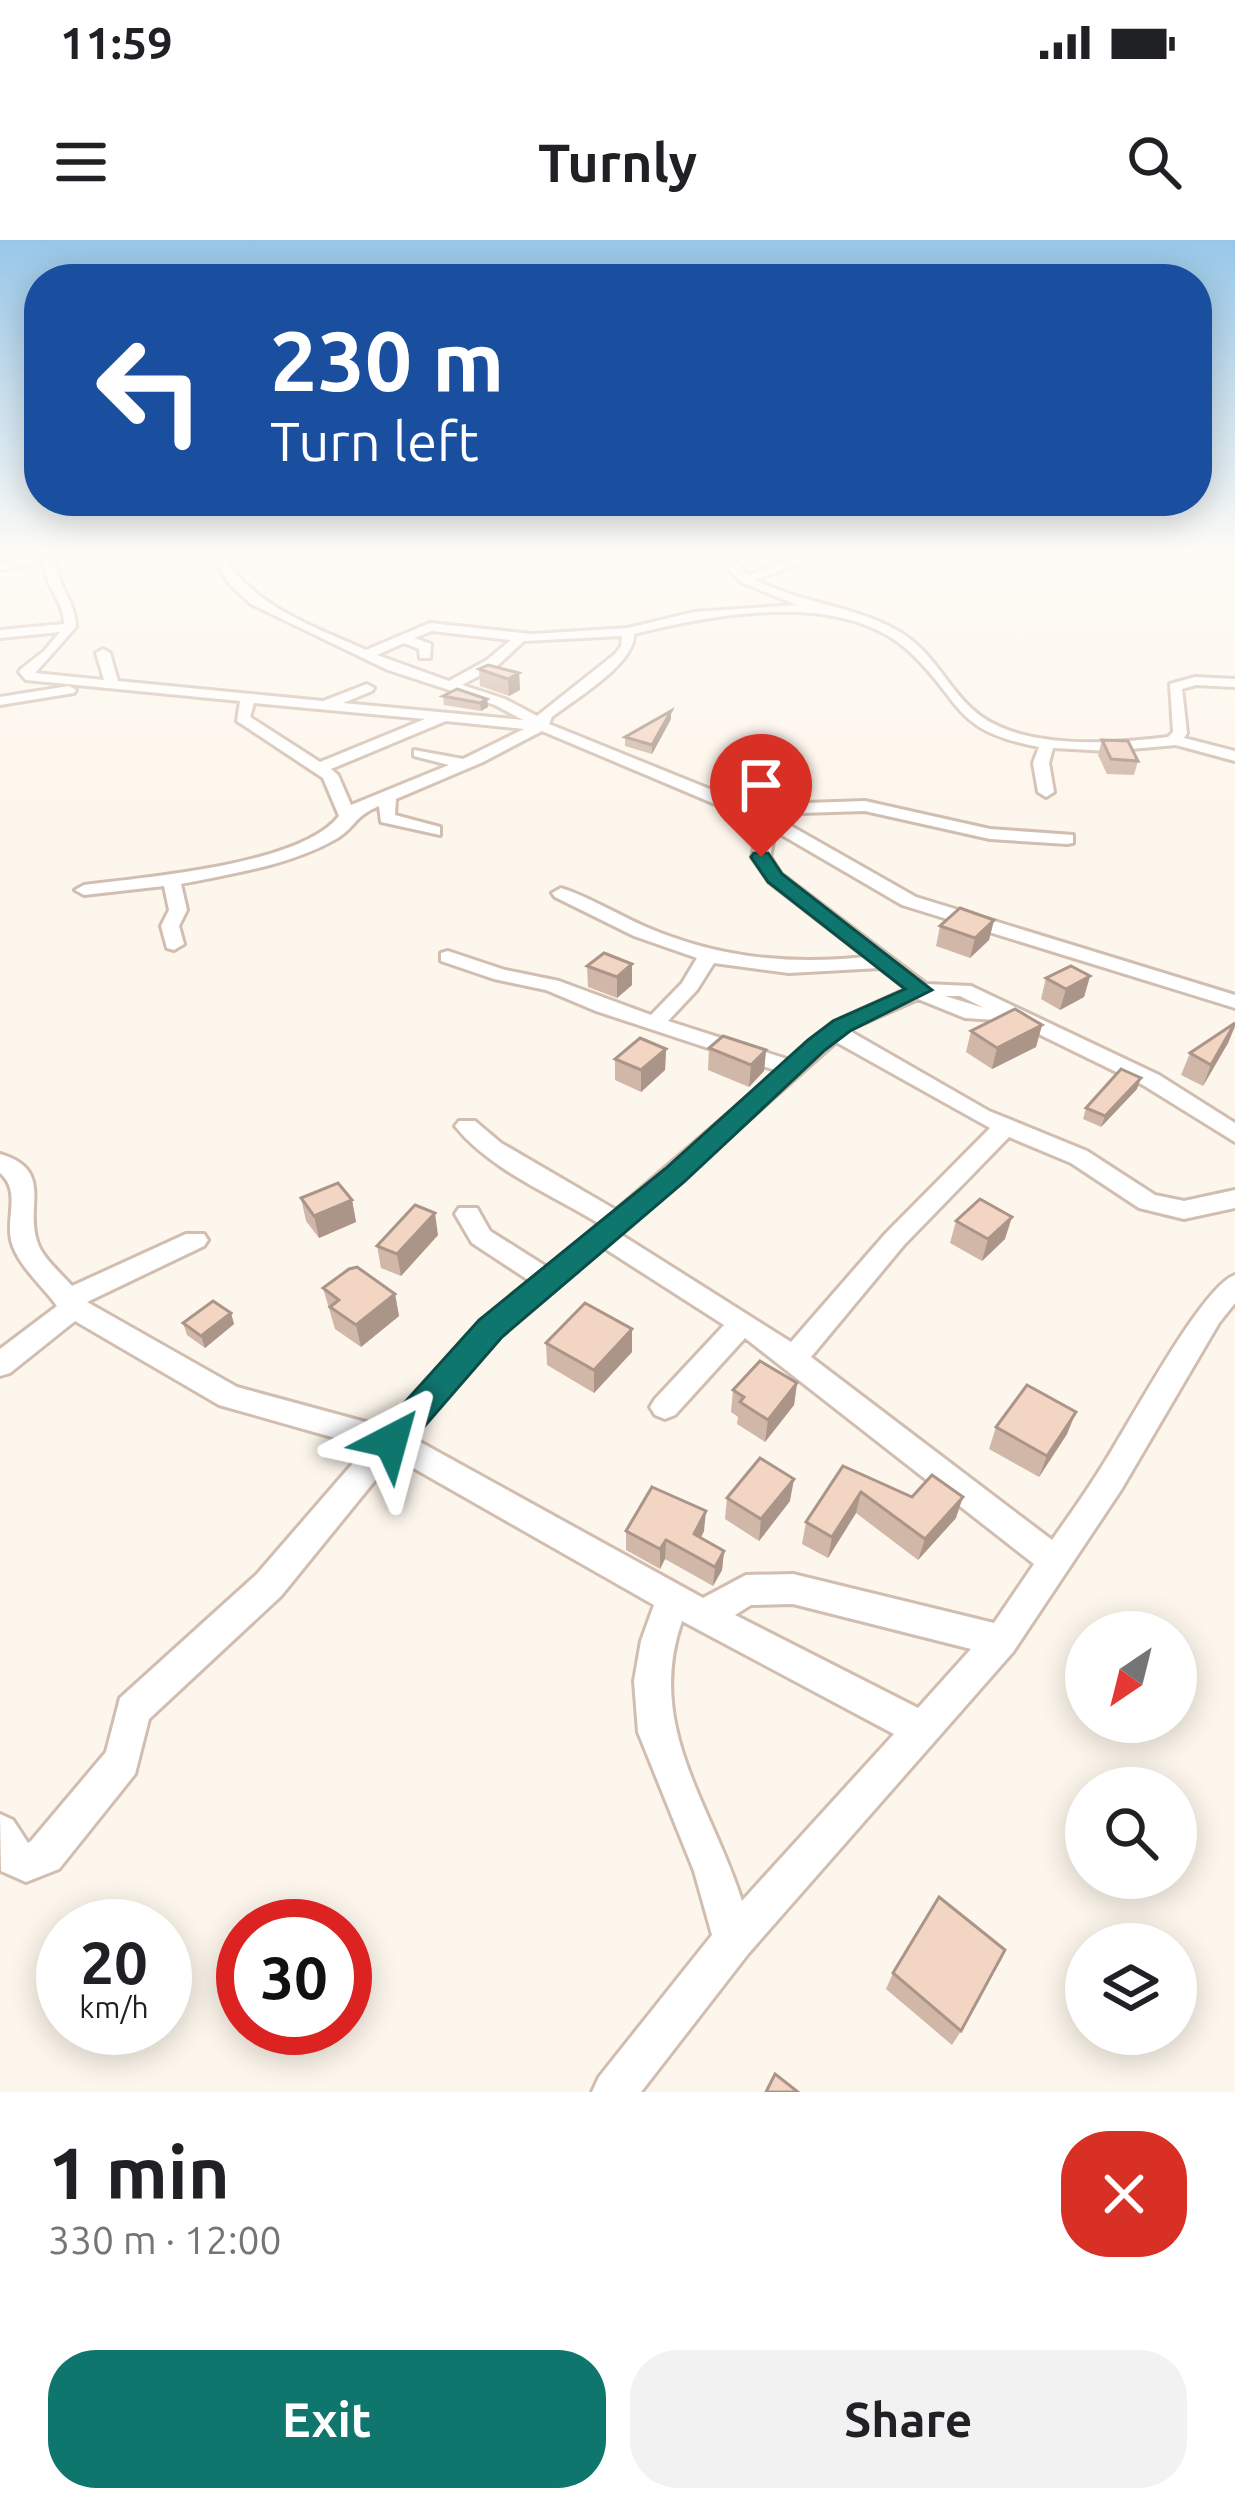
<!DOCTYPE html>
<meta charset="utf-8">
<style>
:root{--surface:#fff;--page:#f2f2f2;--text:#202124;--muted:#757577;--accent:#0f766e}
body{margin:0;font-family:Ubuntu,sans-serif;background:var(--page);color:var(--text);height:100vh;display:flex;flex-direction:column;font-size:45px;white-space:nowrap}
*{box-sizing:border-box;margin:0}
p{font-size:39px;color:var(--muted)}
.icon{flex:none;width:66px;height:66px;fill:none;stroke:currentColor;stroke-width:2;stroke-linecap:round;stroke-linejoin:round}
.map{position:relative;height:1852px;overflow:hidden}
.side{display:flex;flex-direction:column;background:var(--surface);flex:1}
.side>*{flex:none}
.banner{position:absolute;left:24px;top:24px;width:1188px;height:252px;border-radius:48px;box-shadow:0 6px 30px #0003;background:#1a4fa0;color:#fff;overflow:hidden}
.needle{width:78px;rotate:215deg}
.controls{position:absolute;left:1065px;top:1371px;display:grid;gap:24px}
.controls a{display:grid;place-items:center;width:132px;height:132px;border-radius:50%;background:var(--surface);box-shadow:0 6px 30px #0003;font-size:60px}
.speed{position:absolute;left:36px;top:1659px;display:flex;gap:24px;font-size:60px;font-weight:700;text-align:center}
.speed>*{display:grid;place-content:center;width:156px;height:156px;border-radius:50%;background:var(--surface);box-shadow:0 6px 30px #0003;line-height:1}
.speed small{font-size:30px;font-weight:400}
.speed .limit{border:18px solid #d22;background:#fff;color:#111}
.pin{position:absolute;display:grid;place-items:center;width:102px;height:102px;color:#fff;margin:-123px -51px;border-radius:50% 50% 50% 0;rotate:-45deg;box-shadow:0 0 12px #0007}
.pin .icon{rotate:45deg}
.me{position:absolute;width:132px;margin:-66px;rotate:39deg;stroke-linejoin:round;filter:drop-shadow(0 0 9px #0008)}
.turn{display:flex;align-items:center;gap:42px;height:252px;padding:0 48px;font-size:54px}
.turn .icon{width:156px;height:156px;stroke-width:2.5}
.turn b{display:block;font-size:84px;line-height:102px}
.round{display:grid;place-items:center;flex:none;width:126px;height:126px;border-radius:48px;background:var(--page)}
.headline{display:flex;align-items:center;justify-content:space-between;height:204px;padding:0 48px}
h1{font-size:72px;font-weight:600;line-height:90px}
.cta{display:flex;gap:24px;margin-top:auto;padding:24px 48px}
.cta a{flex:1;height:138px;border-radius:48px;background:var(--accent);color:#fff;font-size:48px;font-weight:600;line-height:138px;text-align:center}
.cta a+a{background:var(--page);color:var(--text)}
.status{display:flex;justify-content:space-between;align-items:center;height:84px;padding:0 60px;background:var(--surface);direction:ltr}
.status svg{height:33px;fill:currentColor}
header{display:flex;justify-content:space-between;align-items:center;height:156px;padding:0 48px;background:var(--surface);font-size:54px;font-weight:600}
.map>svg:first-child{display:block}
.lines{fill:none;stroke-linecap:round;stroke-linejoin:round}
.minor-casing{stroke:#d1beb0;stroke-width:6}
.minor{fill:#fff;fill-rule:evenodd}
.wall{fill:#d1b7a8}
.shaded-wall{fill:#aa9588}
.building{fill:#f3d5c3;stroke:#aa9588;stroke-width:3}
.route{fill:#0f766e;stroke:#0a4d48;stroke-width:3}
</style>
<div class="status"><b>11:59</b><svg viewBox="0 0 49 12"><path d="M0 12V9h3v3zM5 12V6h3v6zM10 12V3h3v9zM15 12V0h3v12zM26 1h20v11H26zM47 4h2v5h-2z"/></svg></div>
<header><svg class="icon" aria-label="menu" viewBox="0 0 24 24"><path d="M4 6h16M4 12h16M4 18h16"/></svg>Turnly<svg class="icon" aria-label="search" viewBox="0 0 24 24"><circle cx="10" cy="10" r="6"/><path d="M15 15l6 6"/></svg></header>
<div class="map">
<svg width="1235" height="1852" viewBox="0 0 1235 1852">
<rect width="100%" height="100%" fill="#fdf6ec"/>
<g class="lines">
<defs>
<g id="minor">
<path d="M66,311H89L56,320C56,345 76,362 76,387L35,433L104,440L96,413L103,409L110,413L118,441L323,461L367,444L374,448L372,451L343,463L523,480L495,465L388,430L251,364L230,345L208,311H219C256,368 306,383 366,410L430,383L532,394L628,388L694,372L797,365L741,342L712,311H723L749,335L816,311H832L756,340C803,364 859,366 903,394C933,413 947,446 972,469C1017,511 1111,504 1168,497L1173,492L1170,444L1195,437L1235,439V447L1196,445L1182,449L1187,493L1184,498L1235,511V521L1176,505L1109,511L1053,508L1049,523L1054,552L1046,557L1038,552L1033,523L1039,507C951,490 965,464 910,412C842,349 715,374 634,394C635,424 575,459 552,477L549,484L749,565L865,561L990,589L1073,595V603L1067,604L990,599L865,571L770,574L916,657L1235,755V768L902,665L775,591L770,617L781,634L926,744L971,746L1159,835L1235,883V902L1143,845L1012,781L965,778L918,759L848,790L989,871L1087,911L1155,955L1184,961L1235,950V968L1184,979L1139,968L1071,923L1009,897L904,1005L811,1117L1052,1300C1068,1277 1084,1255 1099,1231C1124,1194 1201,1046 1235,1035V1063L1219,1083L1121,1250L1013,1412L748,1714L641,1852H592L599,1837L712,1695L694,1631L638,1492L634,1441L641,1401L654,1365L394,1217L281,1356L149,1479L135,1534L59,1629L26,1642L1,1631L0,1574L13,1580L28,1603L31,1601L106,1512L120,1458L257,1334L367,1207L219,1165L75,1081L10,1133L0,1136V1109L57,1066C42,1045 17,1025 11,1000C6,976 21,951 0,933V914C54,930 25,965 37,1001C42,1018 61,1033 72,1046L186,994H204L208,1000L204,1006L87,1062L237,1147L384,1187L480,1082L530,1041L472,1003L455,974L459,968H477L490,991L547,1027L600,984C553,955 490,930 455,886L459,881H475L501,903L616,970L778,831L596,771L546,750L494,739L441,721V713L448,711L505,730L559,741L651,775L682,743L697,718L634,696L555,657L552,653L561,648C590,657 618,675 646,687C718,718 789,725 866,717L769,642L752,617L760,583L542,491L483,522L396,559L395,575L440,587V595L381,582L379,566C354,576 354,589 336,599C291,625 231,634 181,644L187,670L179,686L184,704L174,710L167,708L161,686L169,670L164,646L84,655L75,650L84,645C146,637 301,625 339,576L323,538L237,481L240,461L26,440L19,432L21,429L44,411L60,392L0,398V390L64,384C64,361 44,345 44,322L0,330V324ZM432,391L511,400L487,420L449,441L377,415L404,403L419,409L420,418H430L431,404L414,398ZM622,396L621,406L615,414L537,476L505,459L462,445L497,426L524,401ZM254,463L425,479L320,522L250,477ZM446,481L524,489L463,519L414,510V516L449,525L351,565L338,535L331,529ZM714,723L789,733L880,728L907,749L834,782L790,820L668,781L697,750ZM945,756H960L984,768ZM836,802L990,888L886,993L791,1102L620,994ZM604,1008L724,1085L655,1159L650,1167L655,1175L665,1179L675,1175L745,1098L1034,1324L994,1383L793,1334L746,1335L703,1358L411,1197L500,1096ZM793,1364L971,1409L918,1468L735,1375L751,1365ZM682,1381L894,1494L742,1661C711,1564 645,1486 682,1381Z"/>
<path d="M69,446L76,450L74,453L0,465V457Z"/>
</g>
</defs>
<!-- minor casing -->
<use href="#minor" class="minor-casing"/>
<!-- minor -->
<use href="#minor" class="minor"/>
</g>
<!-- wall -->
<g class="wall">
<path d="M479,429L519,433L520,450L509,456L480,446Z"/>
<path d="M443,456L487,459L488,467L481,471L444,465Z"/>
<path d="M671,479L652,514L625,506V497Z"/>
<path d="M1102,500L1138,521L1134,535L1107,534L1098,515Z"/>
<path d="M994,680L989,700L970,718L936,706L940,686Z"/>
<path d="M604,713L632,745L617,758L588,747L587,726Z"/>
<path d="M1090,736L1084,757L1060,770L1041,759L1046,738Z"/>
<path d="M1042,785L1036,807L992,829L966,812L971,791Z"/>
<path d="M1235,787L1228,803L1203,846L1181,835L1190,813Z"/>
<path d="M709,808L766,810L764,831L749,847L708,830Z"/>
<path d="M666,809L665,830L641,852L615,840V819Z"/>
<path d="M1137,849L1101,887L1083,879L1086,868Z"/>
<path d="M301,958L352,960L356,982L319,998L306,981Z"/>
<path d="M956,981L1005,999L982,1021L950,1003Z"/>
<path d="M438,995L401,1036L381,1028L377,1006Z"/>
<path d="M323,1048L395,1054L399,1076L361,1107L335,1089Z"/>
<path d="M231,1073L234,1084L205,1108L187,1095L183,1083Z"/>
<path d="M632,1089V1112L594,1153L547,1125L546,1103Z"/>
<path d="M797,1143L794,1165L765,1202L737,1184L738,1177L731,1172L733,1150Z"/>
<path d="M996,1187L1067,1194L1039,1237L989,1209Z"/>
<path d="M843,1226L956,1278L918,1320L856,1273L828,1318L802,1304L806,1282Z"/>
<path d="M727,1258L790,1261L759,1301L725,1279Z"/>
<path d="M626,1291H704L701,1298L724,1311L722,1330L713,1346L665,1319L660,1329L626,1310Z"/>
<path d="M893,1733L961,1791L952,1805L886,1749Z"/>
</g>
<!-- shaded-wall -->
<g class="shaded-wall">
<path d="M519,433L520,450L509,456L508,439Z"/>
<path d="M487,459L488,467L481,471L480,463Z"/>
<path d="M671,471V479L652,514V505Z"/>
<path d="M994,680L989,700L970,718L975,698Z"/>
<path d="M632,724V745L617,758V737Z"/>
<path d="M1090,736L1084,757L1060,770L1066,749Z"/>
<path d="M1042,785L1036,807L992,829L997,808Z"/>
<path d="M1235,785L1228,803L1203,846L1211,825Z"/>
<path d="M666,809L665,830L641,852V830Z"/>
<path d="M766,810L764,831L749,847L751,825Z"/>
<path d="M1141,838L1137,849L1101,887L1105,876Z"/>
<path d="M352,960L356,982L319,998L314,976Z"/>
<path d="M435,973L438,995L401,1036L397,1014Z"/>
<path d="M1012,977L1005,999L982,1021L988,999Z"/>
<path d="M395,1054L399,1076L361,1107L356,1085Z"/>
<path d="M231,1073L234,1084L205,1108L201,1096Z"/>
<path d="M632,1089V1112L594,1153V1130Z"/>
<path d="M797,1143L794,1165L765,1202L768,1180Z"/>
<path d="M1076,1172L1067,1194L1039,1237L1047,1216Z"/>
<path d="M794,1239L790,1261L759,1301L761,1279Z"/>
<path d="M861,1252L856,1273L828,1318L832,1297Z"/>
<path d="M963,1257L956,1278L918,1320L925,1299Z"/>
<path d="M706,1271L704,1291L692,1314L694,1294Z"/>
<path d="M666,1300L665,1319L660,1329V1309Z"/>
<path d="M724,1311L722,1330L713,1346L715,1327Z"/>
</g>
<!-- building -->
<g class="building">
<path d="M488,425L519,433L508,439L479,429Z"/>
<path d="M457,449L487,459L480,463L443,456Z"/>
<path d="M671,471L652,505L625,497Z"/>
<path d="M1102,500L1128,501L1138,521L1111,519Z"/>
<path d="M960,668L994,680L975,698L940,686Z"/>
<path d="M604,713L632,724L617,737L587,726Z"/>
<path d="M1071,726L1090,736L1066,749L1046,738Z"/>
<path d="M1015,769L1042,785L997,808L971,791Z"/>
<path d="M1235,783L1211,825L1190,813Z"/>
<path d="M723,796L766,810L751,825L709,808Z"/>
<path d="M640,798L666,809L641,830L615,819Z"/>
<path d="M1121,829L1141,838L1105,876L1086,868Z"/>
<path d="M338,943L352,960L314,976L301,958Z"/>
<path d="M980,959L1012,977L988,999L956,981Z"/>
<path d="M415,965L435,973L397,1014L377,1006Z"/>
<path d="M357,1027L395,1054L356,1085L330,1067L339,1060L323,1048L349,1029Z"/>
<path d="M213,1061L231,1073L201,1096L183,1083Z"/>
<path d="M585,1063L632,1089L594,1130L546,1103Z"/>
<path d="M760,1121L797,1143L768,1180L740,1162L744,1157L733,1150Z"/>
<path d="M1027,1145L1076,1172L1047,1216L996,1187Z"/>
<path d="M760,1218L794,1239L761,1279L727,1258Z"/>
<path d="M843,1226L912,1257L932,1235L963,1257L925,1299L861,1252L832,1297L806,1282Z"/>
<path d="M652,1247L706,1271L694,1294L724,1311L715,1327L666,1300L660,1309L626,1291Z"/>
<path d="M939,1657L1005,1710L961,1791L893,1733Z"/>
<path d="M775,1834L798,1852H766Z"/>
</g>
<!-- sky -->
<linearGradient id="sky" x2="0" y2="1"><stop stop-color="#97c7e8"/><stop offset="0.55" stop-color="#fefbf6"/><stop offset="1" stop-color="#fefbf6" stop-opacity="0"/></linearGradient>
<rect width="1235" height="570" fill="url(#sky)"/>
<!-- route -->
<path class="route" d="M754,613H768L782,634L932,750L850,791L825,810L684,942L502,1097L403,1211L391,1215L379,1211L374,1201L379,1191L479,1080L665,929L808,800L833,781L905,749L768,642L751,617Z"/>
</svg>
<div class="controls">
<a><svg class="needle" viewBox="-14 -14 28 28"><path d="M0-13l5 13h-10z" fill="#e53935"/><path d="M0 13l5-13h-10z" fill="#757577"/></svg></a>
<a><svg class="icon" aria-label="search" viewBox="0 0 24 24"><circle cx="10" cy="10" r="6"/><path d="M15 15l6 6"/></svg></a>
<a><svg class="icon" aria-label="layers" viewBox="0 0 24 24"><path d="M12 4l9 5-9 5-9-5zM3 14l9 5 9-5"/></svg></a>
</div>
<div class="speed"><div>20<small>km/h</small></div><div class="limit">30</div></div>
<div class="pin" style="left:761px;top:617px;background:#d93025"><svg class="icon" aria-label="arrive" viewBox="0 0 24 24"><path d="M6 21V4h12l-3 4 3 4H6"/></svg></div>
<svg class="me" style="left:391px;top:1201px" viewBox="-20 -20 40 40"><path d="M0-17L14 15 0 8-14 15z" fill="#0f766e" stroke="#fff" stroke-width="4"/></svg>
<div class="banner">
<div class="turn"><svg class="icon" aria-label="left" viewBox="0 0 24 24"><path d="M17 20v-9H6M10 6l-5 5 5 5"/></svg><div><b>230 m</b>Turn left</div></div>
</div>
</div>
<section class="side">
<div class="headline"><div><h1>1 min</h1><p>330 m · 12:00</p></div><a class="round" style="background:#d93025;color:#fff"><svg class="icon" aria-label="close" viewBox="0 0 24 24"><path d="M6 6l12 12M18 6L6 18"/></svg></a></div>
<div class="cta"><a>Exit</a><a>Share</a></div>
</section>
